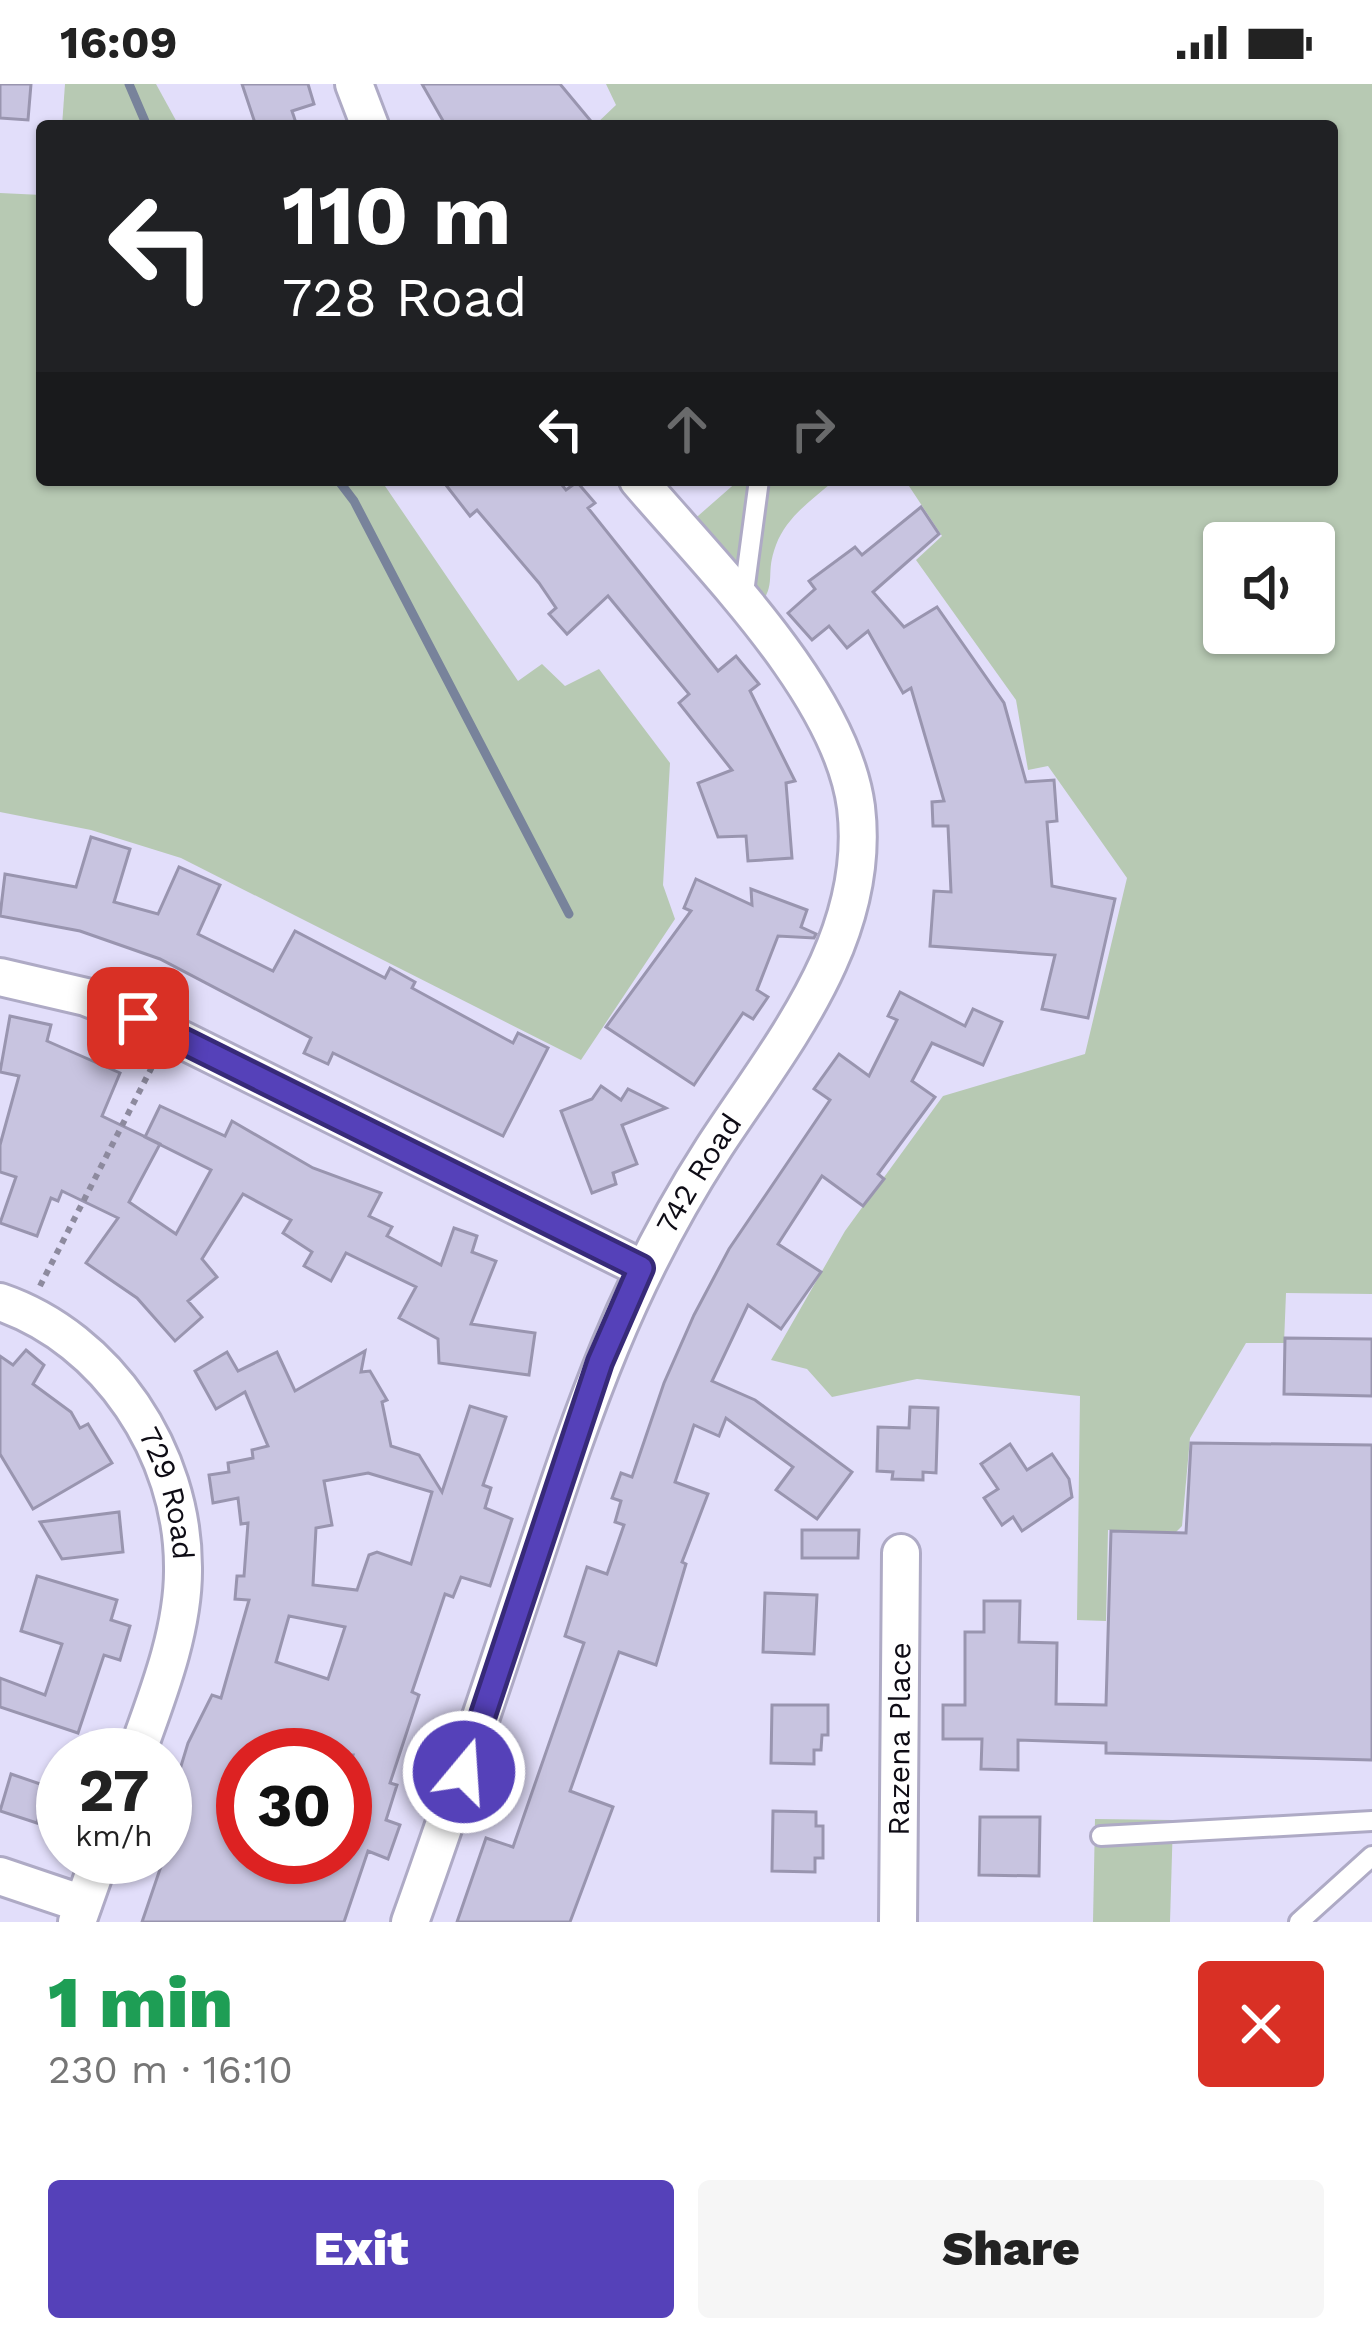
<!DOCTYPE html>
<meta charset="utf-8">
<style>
:root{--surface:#fff;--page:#f6f6f6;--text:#222;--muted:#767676;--accent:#5541b9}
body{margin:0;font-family:"Work Sans",sans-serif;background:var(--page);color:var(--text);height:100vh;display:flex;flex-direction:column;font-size:45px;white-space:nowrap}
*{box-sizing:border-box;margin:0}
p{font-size:39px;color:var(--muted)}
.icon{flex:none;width:66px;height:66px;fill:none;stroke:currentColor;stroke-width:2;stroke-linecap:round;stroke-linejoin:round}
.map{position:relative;height:1838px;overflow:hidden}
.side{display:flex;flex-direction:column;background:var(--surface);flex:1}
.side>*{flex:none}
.guide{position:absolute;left:36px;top:36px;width:1302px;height:366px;border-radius:12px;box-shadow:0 3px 9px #0004;background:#202124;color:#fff;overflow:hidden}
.tools{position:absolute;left:1203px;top:438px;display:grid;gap:24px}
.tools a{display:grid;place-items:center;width:132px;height:132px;border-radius:12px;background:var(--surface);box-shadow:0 3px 9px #0004;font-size:60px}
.speed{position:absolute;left:36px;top:1644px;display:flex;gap:24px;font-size:60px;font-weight:700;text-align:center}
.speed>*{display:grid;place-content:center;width:156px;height:156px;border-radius:50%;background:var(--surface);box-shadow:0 3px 9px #0004;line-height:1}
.speed small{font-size:30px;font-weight:400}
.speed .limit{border:18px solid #d22;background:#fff;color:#111}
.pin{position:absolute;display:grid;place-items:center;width:102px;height:102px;color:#fff;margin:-51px;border-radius:24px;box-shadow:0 6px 18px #0006}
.me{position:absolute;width:132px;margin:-66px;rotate:18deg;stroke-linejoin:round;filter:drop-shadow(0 0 9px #0008)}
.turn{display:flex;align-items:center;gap:42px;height:252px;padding:0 48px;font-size:54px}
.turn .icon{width:156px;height:156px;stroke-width:2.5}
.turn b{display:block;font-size:84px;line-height:102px}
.lanes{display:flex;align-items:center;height:114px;padding:0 48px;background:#0003;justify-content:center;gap:60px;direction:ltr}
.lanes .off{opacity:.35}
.round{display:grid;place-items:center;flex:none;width:126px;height:126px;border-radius:12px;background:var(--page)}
.head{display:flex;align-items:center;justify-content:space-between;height:204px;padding:0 48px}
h1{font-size:72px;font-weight:800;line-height:90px;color:#1e9e55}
.primary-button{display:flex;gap:24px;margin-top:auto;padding:24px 48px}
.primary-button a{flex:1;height:138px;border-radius:12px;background:var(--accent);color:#fff;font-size:48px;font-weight:800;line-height:138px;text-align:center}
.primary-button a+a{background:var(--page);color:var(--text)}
.status{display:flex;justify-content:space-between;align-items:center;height:84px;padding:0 60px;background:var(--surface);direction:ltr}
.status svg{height:33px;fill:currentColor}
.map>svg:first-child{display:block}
.green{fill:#b7c9b3;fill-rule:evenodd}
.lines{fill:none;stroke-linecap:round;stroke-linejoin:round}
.stream{stroke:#78839b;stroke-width:9}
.building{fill:#c8c4e0;stroke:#9995af;stroke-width:3;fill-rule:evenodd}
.lane-casing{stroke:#aeaac5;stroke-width:24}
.street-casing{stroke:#aeaac5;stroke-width:42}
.path{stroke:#8d8a9e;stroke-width:6;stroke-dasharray:6 6;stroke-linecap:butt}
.lane{stroke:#fff;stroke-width:18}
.street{stroke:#fff;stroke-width:36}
.route-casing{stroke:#372a78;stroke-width:30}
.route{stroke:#5541b9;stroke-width:21}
.labels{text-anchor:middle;stroke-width:9;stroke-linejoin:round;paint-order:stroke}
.street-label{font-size:30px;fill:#0e0c15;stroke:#e2defa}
</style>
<div class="status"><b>16:09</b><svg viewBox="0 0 49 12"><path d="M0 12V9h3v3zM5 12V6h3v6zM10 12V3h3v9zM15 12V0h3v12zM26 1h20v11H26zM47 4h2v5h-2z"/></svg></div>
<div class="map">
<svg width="1372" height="1838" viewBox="0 0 1372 1838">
<rect width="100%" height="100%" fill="#e2defa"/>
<!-- green -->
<g class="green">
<path d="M65,0H156L179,42H62Z"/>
<path d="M606,0H1372V1210L1286,1209L1284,1259H1246L1190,1354L1182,1442L1176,1448L1108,1446L1106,1537L1077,1536L1080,1312L917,1295L832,1313L807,1285L771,1276L845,1147L943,1012L1085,970L1127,794L1048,682L1028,686L1016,616L916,476L942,452L905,396H1332V42H594L616,21ZM1224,459H1314V549H1224Z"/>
<path d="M0,109L42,111V396H389L385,402L518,597L542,580L565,602L599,585L670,679L663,801L675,835L581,976L181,774L91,746L0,728Z"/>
<path d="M739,396H835C813,415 787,432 776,461C763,495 781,498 752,532L682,446Z"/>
<path d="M1095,1735L1173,1736L1170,1838H1093Z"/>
</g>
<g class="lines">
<!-- stream -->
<g class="stream">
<path d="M129,0L147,42"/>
<path d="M338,396L354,417L569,830"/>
</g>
</g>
<!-- building -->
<g class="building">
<path d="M0,0H31L28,36L0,34Z"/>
<path d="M242,0H308L314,20L292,27L297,42H256Z"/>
<path d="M422,0H560L595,42H446Z"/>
<path d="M442,396H558L566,406L577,398L595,419L588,424L718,587L736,572L759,600L750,607L795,697L786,699L792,774L748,777L746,752L718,753L698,699L732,686L679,619L689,610L608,512L567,550L549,530L556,524L539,499L477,426L470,432Z"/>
<path d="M921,423L939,450L873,508L904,543L937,523L1004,619L1026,698L1054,696L1057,737L1047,738L1052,802L1115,815L1088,934L1042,925L1055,871L930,862L934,807L951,808L948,742H933L932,718L944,717L911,604L903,609L868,547L847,564L829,542L812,556L788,529L815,505L809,497L855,463L862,471Z"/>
<path d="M91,753L130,765L114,818L158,830L179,783L220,801L198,850L273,887L295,847L385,894L390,884L415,898L412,904L513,959L518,949L548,964L503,1052L333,969L328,980L304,969L311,954L160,875L80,847L0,832L5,790L76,803Z"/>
<path d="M696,795L752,821L751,805L807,826L801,843L816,850L814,854L778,852L757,906L768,913L753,935L743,929L694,1001L606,943L691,827L684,824Z"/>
<path d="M900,908L965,942L973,925L1002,938L983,981L932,959L912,997L935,1013L878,1090L884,1095L863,1122L822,1092L778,1160L821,1188L781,1245L748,1221L712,1297L755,1316L852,1388L817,1435L776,1406L793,1383L726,1334L719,1352L694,1341L675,1398L708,1410L682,1478L686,1480L656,1581L619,1568L570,1707L613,1723L570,1838H457L486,1754L513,1763L584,1559L565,1552L587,1483L607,1490L624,1441L615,1438L621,1417L612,1414L621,1389L632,1393L664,1299L694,1231L729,1165L830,1016L814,1005L839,970L869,992L897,936L888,932Z"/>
<path d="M10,932L51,941L47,957L120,989L102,1032L160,1060L129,1118L176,1150L211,1086L145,1053L160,1022L225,1052L232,1037L313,1084L381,1109L369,1132L392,1143L387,1152L441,1181L454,1144L477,1152L472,1168L496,1177L471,1240L535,1249L529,1291L439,1279L438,1255L399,1234L416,1203L346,1169L331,1197L304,1182L312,1168L283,1149L291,1136L243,1110L202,1175L217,1193L188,1217L202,1233L175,1257L137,1214L86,1179L118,1134L62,1107L58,1117L51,1114L37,1152L0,1139L16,1093L0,1088V1061L19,992L0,988Z"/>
<path d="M601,1002L621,1016L628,1005L666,1024L622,1041L637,1080L613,1089L616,1100L592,1109L561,1027L592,1015Z"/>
<path d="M1285,1254L1372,1255V1312L1284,1310Z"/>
<path d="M26,1266L44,1281L33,1300L71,1328L80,1344L88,1340L112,1379L33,1425L0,1370V1272L13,1281Z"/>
<path d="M365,1267L361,1288L370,1287L387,1316L382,1318L391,1362L419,1371L442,1408L470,1322L506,1333L483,1401L491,1404L485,1424L512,1435L490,1502L461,1493L453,1513L445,1510L412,1608L419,1611L390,1699L397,1701L386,1736L400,1741L388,1775L368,1767L344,1838H142L187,1706L175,1702L188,1659L212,1611L221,1614L249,1516L235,1515L237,1492H244L248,1439L241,1440L238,1414L213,1419L209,1391L229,1388L228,1379L253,1374L252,1366L268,1362L245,1308L216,1325L195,1287L227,1268L238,1287L277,1268L295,1307ZM368,1389L432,1408L411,1480L377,1468L369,1471L357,1506L313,1501L316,1444L332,1441L324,1397ZM289,1532L345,1543L328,1595L276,1578ZM243,1671H353L345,1697V1773H243Z"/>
<path d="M910,1323L938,1324L936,1389L923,1388V1396L892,1395L893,1388L877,1387L878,1343L909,1344Z"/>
<path d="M1191,1359L1372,1361V1676L1106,1669V1659L1018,1656V1686L981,1685L982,1655H943V1621H965V1548H984V1517H1020L1019,1558L1057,1559L1056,1620L1106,1621L1111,1447L1186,1449Z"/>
<path d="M1010,1360L1027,1386L1052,1370L1069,1395L1072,1413L1022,1447L1013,1433L1002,1441L984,1414L998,1405L981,1380Z"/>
<path d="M119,1428L123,1468L62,1475L40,1438Z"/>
<path d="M802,1446H859L858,1474H802Z"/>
<path d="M37,1492L117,1516L111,1536L130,1542L120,1576L104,1571L78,1649L0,1623V1594L45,1611L62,1560L21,1547Z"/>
<path d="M765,1509L817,1511L814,1570L763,1568Z"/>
<path d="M772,1621H828V1651H822L821,1666H814V1680L771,1679Z"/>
<path d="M11,1690L49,1703L37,1739L0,1727Z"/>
<path d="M773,1727L816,1728V1742H823V1774H815V1788L772,1787Z"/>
<path d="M980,1733H1040L1039,1792L979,1791Z"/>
</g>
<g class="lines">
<defs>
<g id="lane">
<path d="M743,516L759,396"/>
<path d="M1101,1752L1372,1737"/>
<path d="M1299,1838L1372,1772"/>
</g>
<g id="street">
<path d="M354,0L370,42"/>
<path d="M0,893L86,913L138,934L641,1184"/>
<path id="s1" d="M0,1218C108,1255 183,1369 183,1483C184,1546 157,1613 136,1671"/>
<path d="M0,1792L83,1820"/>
<path d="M77,1838L100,1773"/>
<path id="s2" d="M410,1838C453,1719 492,1599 533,1478C584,1325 624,1203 713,1065C780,962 872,855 856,723C841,609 712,483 638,396"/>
<path id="s3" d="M898,1838L901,1469"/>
</g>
</defs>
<!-- lane casing -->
<use href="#lane" class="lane-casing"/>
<!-- street casing -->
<use href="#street" class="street-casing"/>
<!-- path -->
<path class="path" d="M40,1202L154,979"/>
<!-- lane -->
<use href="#lane" class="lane"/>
<!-- street -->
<use href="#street" class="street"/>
</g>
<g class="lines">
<defs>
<path id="route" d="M138,934L641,1184L600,1278L464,1688"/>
</defs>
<!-- route casing -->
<use href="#route" class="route-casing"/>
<!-- route -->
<use href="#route" class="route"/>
</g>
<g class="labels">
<!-- street labels -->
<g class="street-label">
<text dy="10" stroke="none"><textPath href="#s2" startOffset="804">742 Road</textPath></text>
<text dy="10" stroke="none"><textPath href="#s1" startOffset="267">729 Road</textPath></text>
<text dy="10" stroke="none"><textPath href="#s3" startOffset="183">Razena Place</textPath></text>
</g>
</g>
</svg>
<div class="tools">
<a><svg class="icon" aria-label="sound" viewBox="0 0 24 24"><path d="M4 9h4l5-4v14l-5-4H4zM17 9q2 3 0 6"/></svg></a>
</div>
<div class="speed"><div>27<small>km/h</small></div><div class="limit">30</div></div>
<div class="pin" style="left:138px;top:934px;background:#d93025"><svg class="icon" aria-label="arrive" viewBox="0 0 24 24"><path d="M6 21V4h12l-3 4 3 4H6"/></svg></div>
<svg class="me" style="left:464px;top:1688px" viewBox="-20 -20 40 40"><circle r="17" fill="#5541b9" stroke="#fff" stroke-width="3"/><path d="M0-11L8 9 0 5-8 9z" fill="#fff"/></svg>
<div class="guide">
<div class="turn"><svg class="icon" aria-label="left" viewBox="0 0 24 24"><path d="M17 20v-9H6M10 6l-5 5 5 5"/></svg><div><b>110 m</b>728 Road</div></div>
<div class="lanes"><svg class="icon" aria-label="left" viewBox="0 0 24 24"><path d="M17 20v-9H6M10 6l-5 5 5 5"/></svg><svg class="icon off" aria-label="ahead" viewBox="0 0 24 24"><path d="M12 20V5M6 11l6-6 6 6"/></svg><svg class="icon off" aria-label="right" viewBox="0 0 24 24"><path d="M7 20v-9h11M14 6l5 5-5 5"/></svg></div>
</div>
</div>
<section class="side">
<div class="head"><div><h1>1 min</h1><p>230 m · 16:10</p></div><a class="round" style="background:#d93025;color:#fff"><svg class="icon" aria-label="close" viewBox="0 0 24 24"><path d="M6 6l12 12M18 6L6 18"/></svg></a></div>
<div class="primary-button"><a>Exit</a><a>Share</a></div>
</section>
